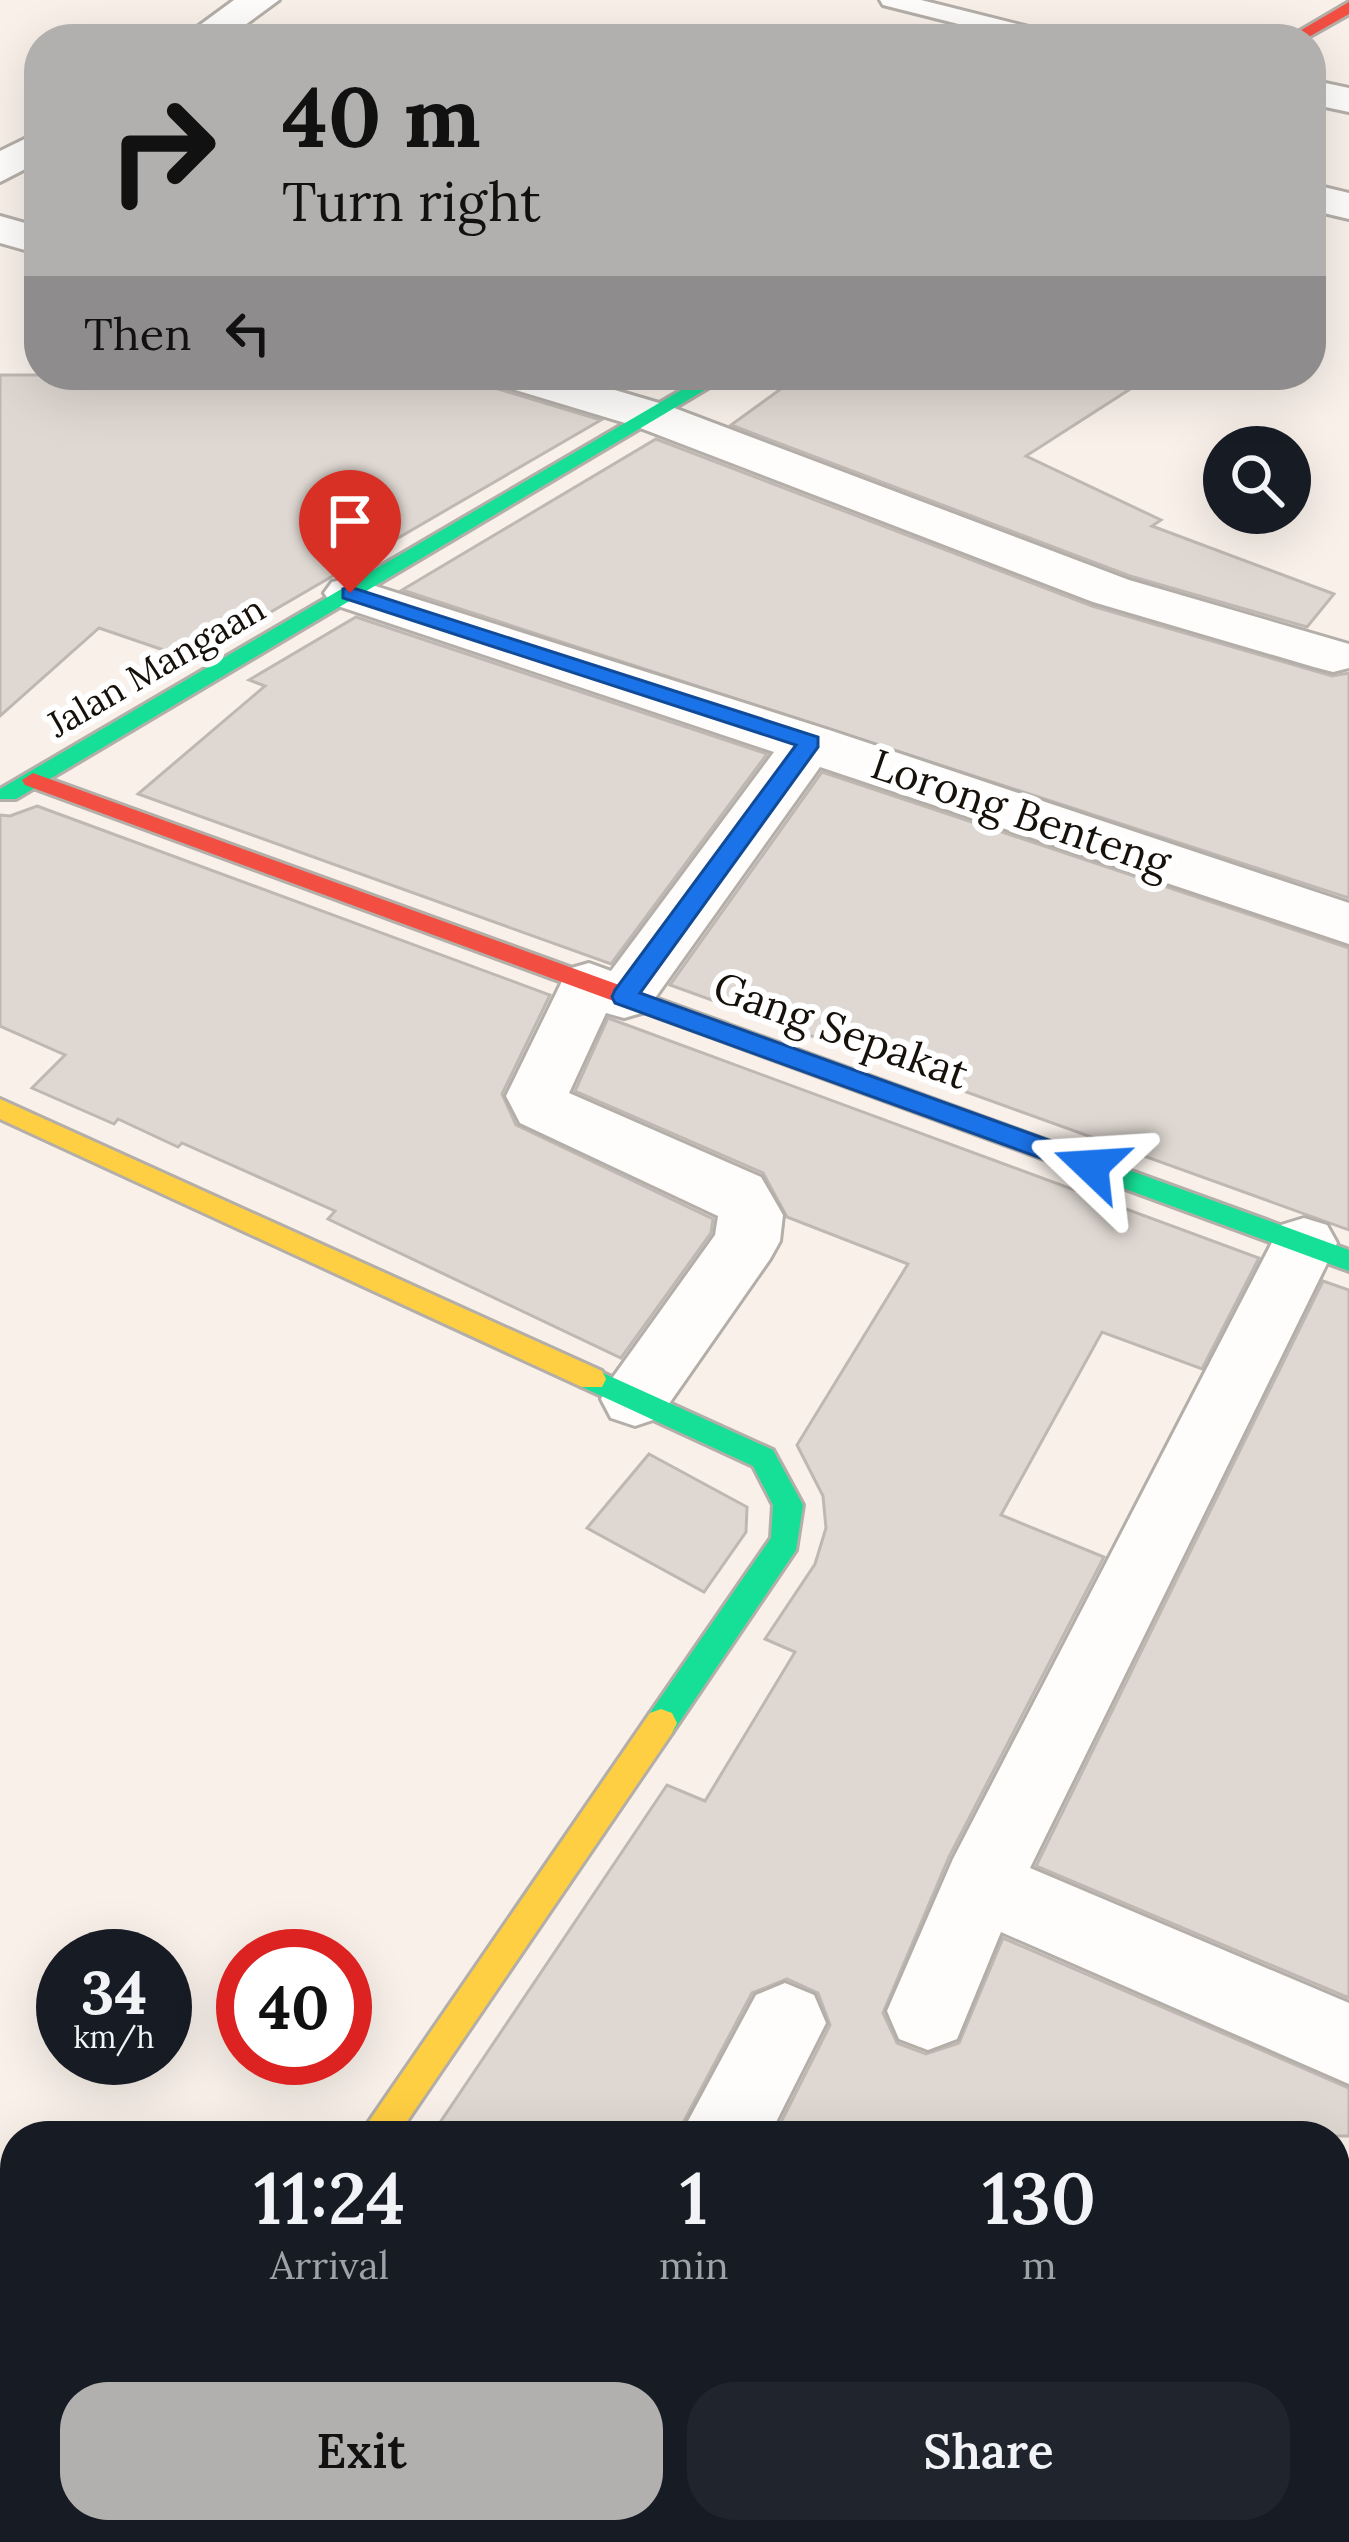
<!DOCTYPE html>
<style>
:root{--surface:#171b24;--page:#20242c;--text:#f1f3f6;--muted:#9ea1a6;--accent:#b2b0af}
body{margin:0;font-family:Lora,serif;background:var(--page);color:var(--text);height:100vh;display:flex;flex-direction:column;font-size:45px;white-space:nowrap}
*{box-sizing:border-box;margin:0}
p{font-size:39px;color:var(--muted)}
.icon{flex:none;width:66px;height:66px;fill:none;stroke:currentColor;stroke-width:2;stroke-linecap:round;stroke-linejoin:round}
.map{position:relative;flex:1;overflow:hidden}
.side{position:absolute;left:0px;top:2121px;width:1350px;height:423px;display:flex;flex-direction:column;background:var(--surface);border-radius:48px 48px 0 0;box-shadow:0 12px 48px #0002}
.side>*{flex:none}
.top-card{position:absolute;left:24px;top:24px;width:1302px;height:366px;border-radius:48px;box-shadow:0 12px 48px #0002;background:#b2b0af;color:#111;overflow:hidden}
.controls{position:absolute;left:1203px;top:426px;display:grid;gap:24px}
.controls a{display:grid;place-items:center;width:108px;height:108px;border-radius:50%;background:var(--surface);box-shadow:0 12px 48px #0002;font-size:60px}
.speed{position:absolute;left:36px;top:1929px;display:flex;gap:24px;font-size:60px;font-weight:700;text-align:center}
.speed>*{display:grid;place-content:center;width:156px;height:156px;border-radius:50%;background:var(--surface);box-shadow:0 12px 48px #0002;line-height:1}
.speed small{font-size:30px;font-weight:400}
.speed .limit{border:18px solid #d22;background:#fff;color:#111}
.pin{position:absolute;display:grid;place-items:center;width:102px;height:102px;color:#fff;margin:-123px -51px;border-radius:50% 50% 50% 0;rotate:-45deg;box-shadow:0 0 12px #0007}
.pin .icon{rotate:45deg}
.me{position:absolute;width:132px;margin:-66px;rotate:290deg;stroke-linejoin:round;filter:drop-shadow(0 0 9px #0008)}
.turn{display:flex;align-items:center;gap:42px;height:252px;padding:0 60px;font-size:54px}
.turn .icon{width:156px;height:156px;stroke-width:2.5}
.turn b{display:block;font-size:84px;line-height:102px}
.then{display:flex;align-items:center;height:114px;padding:0 60px;background:#0003;gap:24px;font-size:45px}
.eta{display:flex;justify-content:space-evenly;align-items:center;height:204px;text-align:center}
.eta b{font-size:72px;font-weight:600;line-height:84px}
.action{display:flex;gap:24px;margin-top:auto;padding:24px 60px}
.action a{flex:1;height:138px;border-radius:48px;background:var(--accent);color:#111;font-size:48px;font-weight:600;line-height:138px;text-align:center}
.action a+a{background:var(--page);color:var(--text)}
.map>svg:first-child{display:block}
.building{fill:#dfd8d2;stroke:#bfb8b2;stroke-width:3}
.lines{fill:none;stroke-linecap:round;stroke-linejoin:round}
.lane-casing{stroke:#b4aea8;stroke-width:6}
.street-casing{stroke:#b4aea8;stroke-width:6}
.fast-casing{stroke:#b4aea8;stroke-width:6}
.slow-casing{stroke:#b4aea8;stroke-width:6}
.jam-casing{stroke:#b4aea8;stroke-width:6}
.lane{fill:#fefdfc;fill-rule:evenodd}
.street{fill:#fefdfc;fill-rule:evenodd}
.fast{fill:#16e098;fill-rule:evenodd}
.slow{fill:#ffcf43;fill-rule:evenodd}
.jam{fill:#f24e42;fill-rule:evenodd}
.route{fill:#1a73e8;stroke:#114b97;stroke-width:3}
.labels{text-anchor:middle;stroke-width:12;stroke-linejoin:round;paint-order:stroke}
.far-street-label{font-size:36px;fill:#17110b;stroke:#fff}
.street-label{font-size:42px;fill:#17110b;stroke:#fff}
</style>
<div class="map">
<svg width="1349" height="2542" viewBox="0 0 1349 2542">
<rect width="100%" height="100%" fill="#f8f0e9"/>
<!-- building -->
<g class="building">
<path d="M0,375H471L491,382L498,389L601,420L190,659L99,628L0,716Z"/>
<path d="M800,375H1152L1026,456L1161,520L1152,526L1334,594L1307,627L1130,576L731,425Z"/>
<path d="M656,439L1092,606L1332,676L1349,673V898L402,590Z"/>
<path d="M356,617L767,754L611,964L138,794L265,686L249,680Z"/>
<path d="M822,772L1349,948V1230L670,985Z"/>
<path d="M37,806L550,995L502,1094L516,1125L713,1219L711,1233L621,1358L328,1219L335,1211L182,1143L178,1147L118,1119L114,1124L32,1088L65,1055L0,1026V815L10,816Z"/>
<path d="M608,1018L1259,1258L1202,1369L1102,1332L1001,1515L1104,1557L949,1857L883,2013L897,2043L926,2054L959,2043L1003,1938L1349,2088V2136H774L830,2025L818,1993L787,1979L752,1993L676,2136H431L667,1785L705,1801L795,1652L765,1639L815,1564L826,1528L823,1496L797,1445L908,1264L787,1217L763,1173L575,1091Z"/>
<path d="M1323,1281L1349,1290V1998L1036,1866Z"/>
<path d="M649,1454L747,1507L746,1532L704,1592L587,1528Z"/>
</g>
<g class="lines">
<defs>
<path id="lane" d="M880,0H921L1057,34L1060,39H1018L883,5Z"/>
<g id="street">
<path d="M234,0H279L226,39H181Z"/>
<path d="M1311,80L1349,88V112L1311,104Z"/>
<path d="M39,132V162L0,182V151Z"/>
<path d="M1311,184L1349,193V219L1311,210Z"/>
<path d="M0,216L39,227V254L0,243Z"/>
<path d="M492,375H564L669,406L1129,580L1349,644V668L1333,672L1314,667L1093,602L635,426L499,385Z"/>
<path d="M350,578L829,730L1349,903V944L820,767L645,1012L624,1018L606,1013L569,1093L761,1177L783,1215L780,1241L770,1259L659,1418L635,1426L611,1418L601,1399L611,1380L715,1235L718,1216L520,1123L506,1096L568,969L589,963L611,971L774,752L332,604L324,593L332,582Z"/>
<path d="M1304,1218L1327,1225L1337,1243L1030,1868L1349,2003V2084L1001,1932L957,2039L928,2050L899,2039L887,2011L953,1859L1281,1225Z"/>
<path d="M785,1983L814,1995L826,2023L769,2136H680L756,1995Z"/>
<path d="M1335,2190L1349,2196V2284L1335,2278Z"/>
<path d="M54,2529H152L146,2542H49Z"/>
<path d="M504,2529H599L593,2542H499Z"/>
<path d="M1190,2529H1303L1308,2542H1196Z"/>
</g>
<g id="fast">
<path d="M707,375H730L16,799H0V789Z"/>
<path d="M718,1021L1349,1250V1271L709,1036L706,1030L709,1024Z"/>
<path d="M592,1368L773,1450L803,1505L796,1550L672,1733L661,1737L650,1733L645,1723L650,1713L771,1538L773,1505L753,1466L582,1387L578,1379L582,1371Z"/>
</g>
<g id="slow">
<path d="M0,1099L602,1371L606,1379L602,1387H582L0,1119Z"/>
<path d="M661,1709L672,1713L677,1723L672,1733L397,2136H359L650,1713Z"/>
</g>
<g id="jam">
<path d="M1349,2V14L1305,39H1286Z"/>
<path d="M33,773L727,1024L730,1030L727,1036H709L25,785L22,780Z"/>
</g>
</defs>
<!-- lane casing -->
<use href="#lane" class="lane-casing"/>
<!-- street casing -->
<use href="#street" class="street-casing"/>
<!-- fast casing -->
<use href="#fast" class="fast-casing"/>
<!-- slow casing -->
<use href="#slow" class="slow-casing"/>
<!-- jam casing -->
<use href="#jam" class="jam-casing"/>
<!-- lane -->
<use href="#lane" class="lane"/>
<!-- street -->
<use href="#street" class="street"/>
<!-- fast -->
<use href="#fast" class="fast"/>
<!-- slow -->
<use href="#slow" class="slow"/>
<!-- jam -->
<use href="#jam" class="jam"/>
</g>
<!-- route -->
<path class="route" d="M350,587L818,737V747L640,993L1101,1159L1105,1166L1101,1173H1082L615,1003L612,997L615,990L796,745L343,598V589Z"/>
<g class="labels">
<!-- far-street labels -->
<g class="far-street-label">
<text transform="translate(156 666) rotate(-30)" y="13">Jalan Mangaan</text>
</g>
<!-- street labels -->
<g class="street-label">
<text transform="translate(1021 813) rotate(19)" y="15">Lorong Benteng</text>
<text transform="translate(841 1030) rotate(20)" y="15">Gang Sepakat</text>
</g>
</g>
</svg>
<div class="controls">
<a><svg class="icon" aria-label="search" viewBox="0 0 24 24"><circle cx="10" cy="10" r="6"/><path d="M15 15l6 6"/></svg></a>
</div>
<div class="speed"><div>34<small>km/h</small></div><div class="limit">40</div></div>
<div class="pin" style="left:350px;top:593px;background:#d93025"><svg class="icon" aria-label="arrive" viewBox="0 0 24 24"><path d="M6 21V4h12l-3 4 3 4H6"/></svg></div>
<svg class="me" style="left:1091px;top:1166px" viewBox="-20 -20 40 40"><path d="M0-17L14 15 0 8-14 15z" fill="#1a73e8" stroke="#fff" stroke-width="4"/></svg>
<div class="top-card">
<div class="turn"><svg class="icon" aria-label="right" viewBox="0 0 24 24"><path d="M7 20v-9h11M14 6l5 5-5 5"/></svg><div><b>40 m</b>Turn right</div></div>
<div class="then">Then<svg class="icon" aria-label="left" viewBox="0 0 24 24"><path d="M17 20v-9H6M10 6l-5 5 5 5"/></svg></div>
</div>
<section class="side">
<div class="eta">
<div><b>11:24</b><p>Arrival</p></div>
<div><b>1</b><p>min</p></div>
<div><b>130</b><p>m</p></div>
</div>
<div class="action"><a>Exit</a><a>Share</a></div>
</section>
</div>
